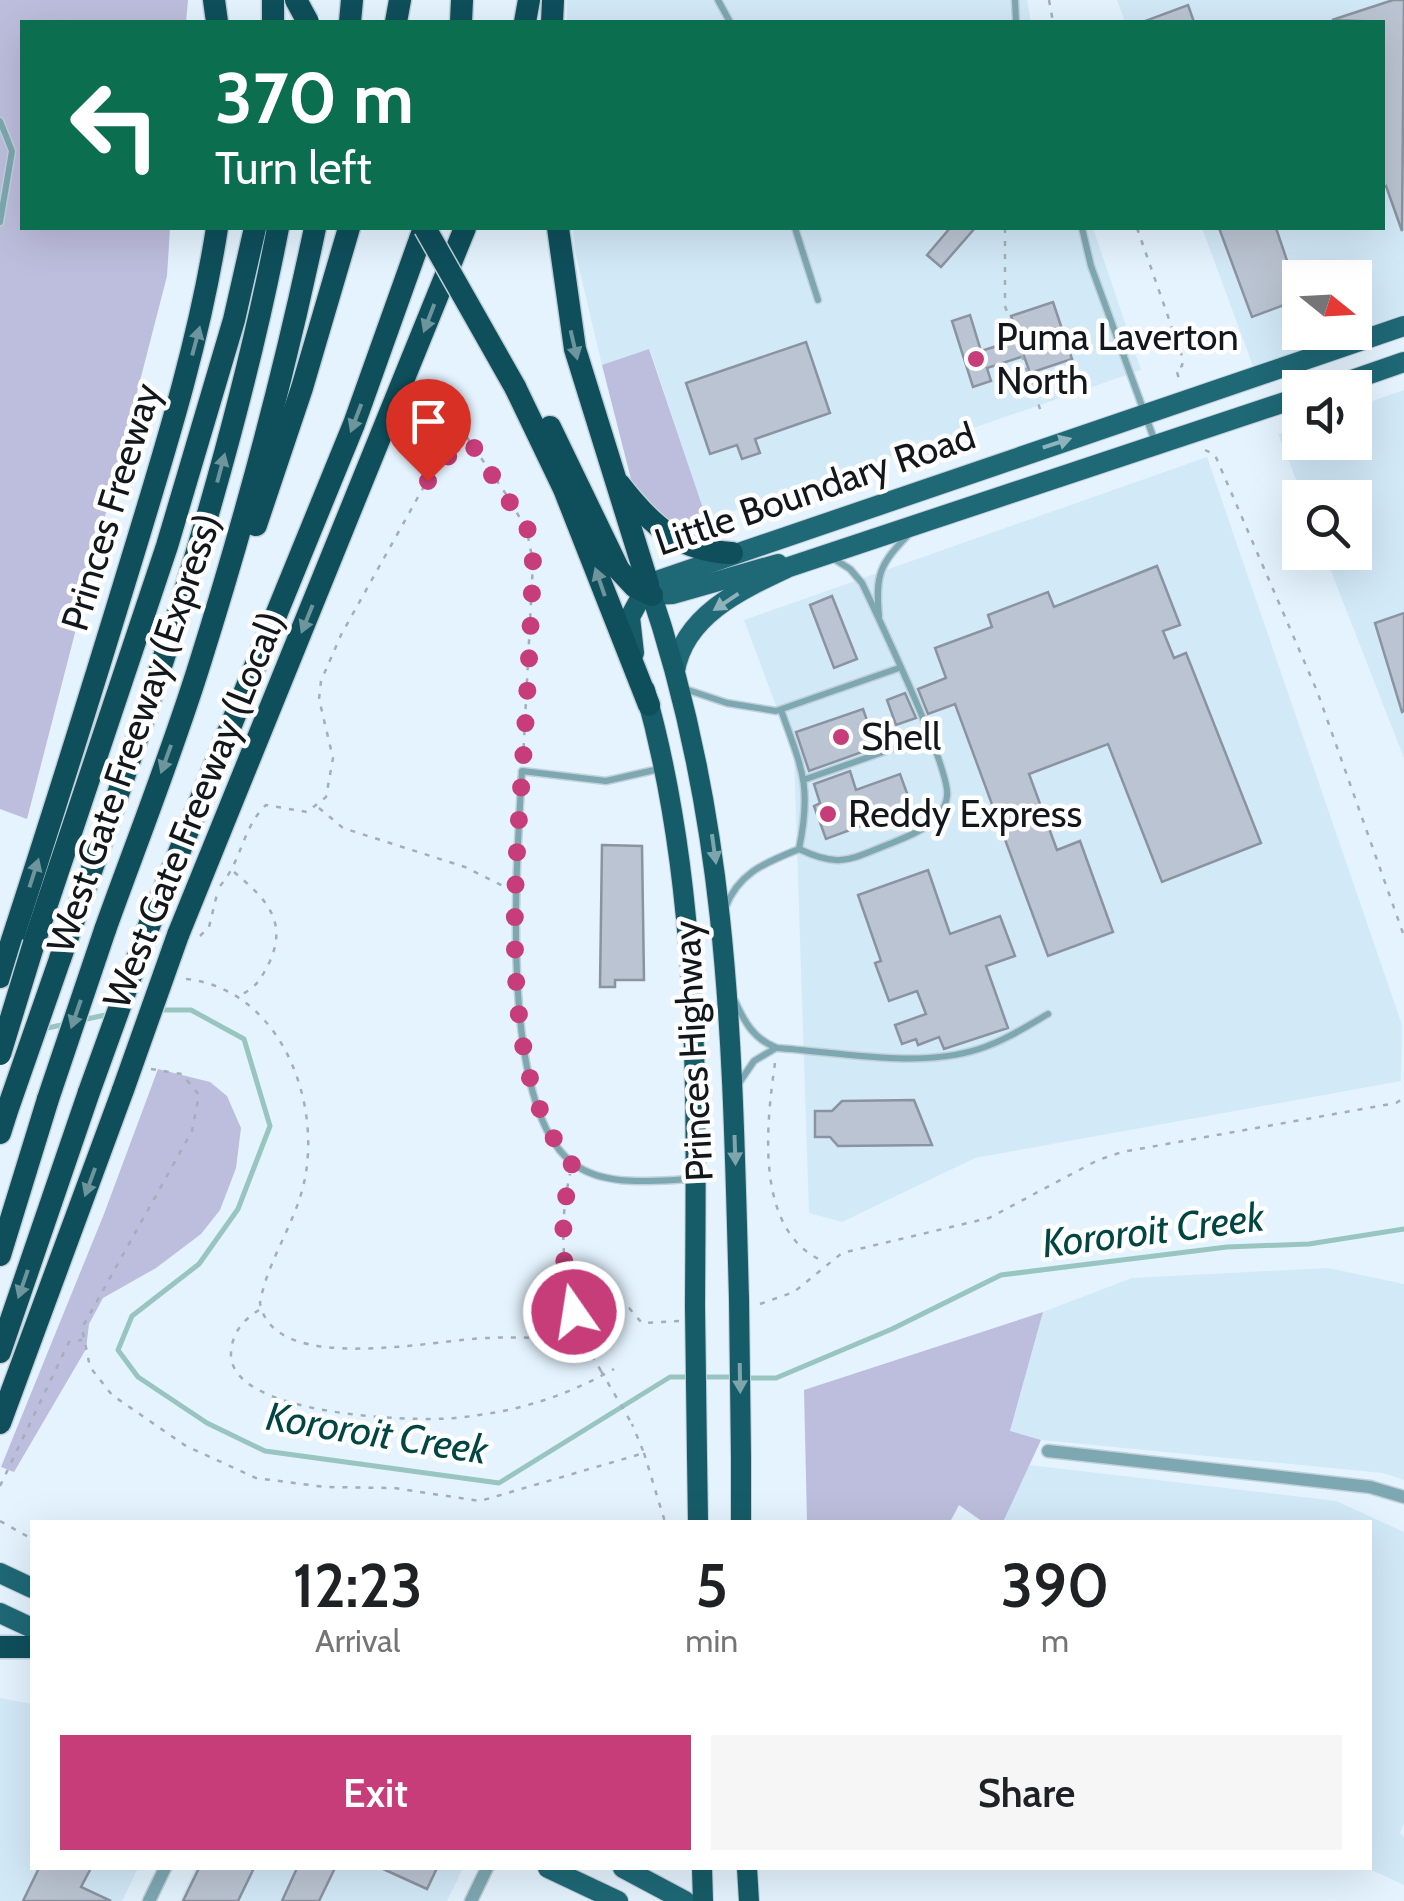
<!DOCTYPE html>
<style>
:root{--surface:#fff;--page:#f6f6f6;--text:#202124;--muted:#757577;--accent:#c63d7a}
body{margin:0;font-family:Cabin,sans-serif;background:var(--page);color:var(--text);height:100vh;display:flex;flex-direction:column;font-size:38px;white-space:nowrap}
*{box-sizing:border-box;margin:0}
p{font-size:32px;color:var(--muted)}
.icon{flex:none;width:55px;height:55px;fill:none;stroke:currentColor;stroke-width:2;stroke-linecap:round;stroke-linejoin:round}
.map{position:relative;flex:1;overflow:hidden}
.details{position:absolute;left:30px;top:1520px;width:1342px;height:350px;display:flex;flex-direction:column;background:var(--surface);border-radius:0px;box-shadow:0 10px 40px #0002}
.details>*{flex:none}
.guide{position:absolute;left:20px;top:20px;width:1365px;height:210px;border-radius:0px;box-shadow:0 10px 40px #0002;background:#0b6e4f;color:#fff;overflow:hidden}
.needle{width:65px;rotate:108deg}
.tools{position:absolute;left:1282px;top:260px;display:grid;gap:20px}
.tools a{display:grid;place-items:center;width:90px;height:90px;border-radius:0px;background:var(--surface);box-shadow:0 10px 40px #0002;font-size:50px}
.pin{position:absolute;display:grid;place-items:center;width:85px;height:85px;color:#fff;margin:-102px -42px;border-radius:50% 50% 50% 0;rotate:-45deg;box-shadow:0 0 10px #0007}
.pin .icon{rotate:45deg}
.me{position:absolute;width:110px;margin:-55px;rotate:347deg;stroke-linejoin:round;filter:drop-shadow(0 0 8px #0008)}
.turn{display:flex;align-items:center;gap:35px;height:210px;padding:0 30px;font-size:45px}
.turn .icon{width:130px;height:130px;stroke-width:2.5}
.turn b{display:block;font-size:70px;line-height:85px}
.eta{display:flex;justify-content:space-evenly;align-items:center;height:170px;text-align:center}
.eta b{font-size:60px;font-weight:600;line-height:70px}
.cta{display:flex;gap:20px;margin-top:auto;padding:20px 30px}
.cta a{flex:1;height:115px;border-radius:0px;background:var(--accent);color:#fff;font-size:40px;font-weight:600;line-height:115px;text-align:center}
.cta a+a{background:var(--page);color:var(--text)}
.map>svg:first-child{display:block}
.built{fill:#d2e9f8}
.green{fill:#bdbddd}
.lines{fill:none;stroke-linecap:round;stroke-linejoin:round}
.stream{stroke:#99c5c1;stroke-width:5}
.building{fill:#bbc4d2;stroke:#8b93a0;stroke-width:2.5}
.service-casing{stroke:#c2d0da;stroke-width:9}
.minor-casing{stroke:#c2d0da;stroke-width:15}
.primary-casing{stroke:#c2d0da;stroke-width:22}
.trunk-casing{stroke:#c2d0da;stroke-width:22}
.motorway-casing{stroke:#c2d0da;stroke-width:25}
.path{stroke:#a3afb7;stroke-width:2.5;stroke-dasharray:5 8;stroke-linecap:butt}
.service{stroke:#7da8b2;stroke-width:6}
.minor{stroke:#7da8b2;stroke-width:12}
.primary{stroke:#1f6876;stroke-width:20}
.trunk{stroke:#165c68;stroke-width:20}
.motorway{stroke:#0e4f5b;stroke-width:22}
.trunk-bridge-casing{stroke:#c2d0da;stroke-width:22;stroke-linecap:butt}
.motorway-bridge-casing{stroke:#c2d0da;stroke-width:25;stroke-linecap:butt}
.path-bridge{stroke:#a3afb7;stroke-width:2.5;stroke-dasharray:5 8;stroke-linecap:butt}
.trunk-bridge{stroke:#165c68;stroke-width:20}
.motorway-bridge{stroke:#0e4f5b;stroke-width:22}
.oneway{fill:#6e959c}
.oneway2{fill:#8eb3ba}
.oneway3{fill:#7ea5ac}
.route{stroke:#c63d7a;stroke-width:18;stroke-dasharray:0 32.4}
.poi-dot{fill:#c63d7a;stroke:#fefefe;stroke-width:4}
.labels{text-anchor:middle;stroke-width:9;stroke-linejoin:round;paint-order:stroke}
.poi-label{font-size:38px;fill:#12171b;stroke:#fefefe;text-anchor:start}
.street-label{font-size:38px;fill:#12171b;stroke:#fefefe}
.water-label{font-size:40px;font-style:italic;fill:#014643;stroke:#fefefe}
</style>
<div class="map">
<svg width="1404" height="1901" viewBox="0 0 1404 1901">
<rect width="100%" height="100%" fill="#e4f3fe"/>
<!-- built -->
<g class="built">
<path d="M567,0H1027L1031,22H567Z"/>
<path d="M1117,0H1404V314L1355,331V278H1300V332L1350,333L1253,366L1202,228H1382V22H1125Z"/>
<path d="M573,228H1093L1141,370L707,520L650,350L602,365L575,251Z"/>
<path d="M1404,390V758L1324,553L1355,552V498L1303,497L1278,434L1300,426V442H1355V407Z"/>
<path d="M1207,457L1402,1025L1401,1081L975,1158L842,1222L809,1213L794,754L744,620Z"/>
<path d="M1328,1268L1404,1284V1480L1383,1473L1041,1440L1010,1432L1043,1312L1132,1278Z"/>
<path d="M1029,1465L1336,1501L1404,1532V1823L1400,1833L1404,1837V1885L1367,1868H1370V1522H1003Z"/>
<path d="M0,1698L32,1704V1868H138L122,1901H0Z"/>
<path d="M195,1868H463L447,1901H180Z"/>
</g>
<!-- green -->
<g class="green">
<path d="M0,0H188L186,22H22V228H170L167,276L27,819L0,809Z"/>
<path d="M649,349L707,520L671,530L633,487L602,365Z"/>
<path d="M158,1069L210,1082L227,1096L241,1128L236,1168L220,1210L201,1234L156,1268L103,1298L89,1324L86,1349L14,1472L1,1467L104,1214Z"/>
<path d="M1043,1312L1010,1431L1041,1440L1003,1522H983L959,1505L950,1522H807L804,1390Z"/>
</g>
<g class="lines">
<!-- stream -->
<g class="stream">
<path d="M161,1010H191L244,1039L270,1126L238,1209L199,1264L132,1316L118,1350L138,1377L207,1423L265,1451L499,1483L670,1377H691"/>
<path d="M82,1020L110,1014"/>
<path d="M43,1029L66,1024"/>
<path d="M702,1377H736"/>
<path d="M747,1378H776L892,1329L1001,1275L1227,1247L1309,1244L1404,1229"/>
</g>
</g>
<!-- building -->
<g class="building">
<path d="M1393,0H1404L1402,231L1386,186L1382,188V22L1332,20Z"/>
<path d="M1188,5L1194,22H1145V21Z"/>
<path d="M950,228H975L941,267L927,255Z"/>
<path d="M1219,228H1276L1300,299L1252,317Z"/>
<path d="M1053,302L1072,359L1030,373L1024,356L987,368L991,381L973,387L952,321L970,315L981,351L1019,339L1011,316Z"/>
<path d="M806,342L830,413L755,439L760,453L742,459L737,445L710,454L686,383Z"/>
<path d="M1157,566L1180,625L1163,631L1174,658L1186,653L1261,843L1162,882L1108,744L1029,774L1057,850L1080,841L1113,932L1048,956L955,704L928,714L918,689L946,678L935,648L992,627L988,615L1048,592L1054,607Z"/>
<path d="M832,596L857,659L834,668L810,605Z"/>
<path d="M1404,613V711L1402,712L1375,623Z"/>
<path d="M905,693L916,718L896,725L887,700Z"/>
<path d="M863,709L876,747L809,771L796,732Z"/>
<path d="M850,771L856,790L900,774L912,807L826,839L814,806L820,803L814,784Z"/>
<path d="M602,845L642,846L644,980H615V987H600Z"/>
<path d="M928,870L950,934L1000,916L1015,956L986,966L1008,1028L944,1049L939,1037L918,1045L916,1039L902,1044L895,1025L926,1014L917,991L889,1001L875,963L881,961L858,895Z"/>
<path d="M914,1100L932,1145L838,1146L830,1137H815V1111H832L842,1101Z"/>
<path d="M39,1868H91L81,1887L111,1901H23Z"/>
<path d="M199,1868H254L238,1901H183Z"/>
<path d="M297,1868H335L319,1901H282Z"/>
<path d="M381,1868H437L427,1889Z"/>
</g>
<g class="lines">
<defs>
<g id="service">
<path d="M718,0L730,22"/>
<path d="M1015,0L1016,22"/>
<path d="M0,121L12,151L0,222"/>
<path d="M795,228L818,300"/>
<path d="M1082,228L1091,266L1154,439"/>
<path d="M879,616C875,574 880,564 909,534"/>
<path d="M685,689L727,703L776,711L899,668"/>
<path d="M781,710C802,769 812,786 799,849"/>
<path d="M659,769L606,781L522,771C517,858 497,1109 574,1164C606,1188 657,1180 694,1179"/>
<path d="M806,779L929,736"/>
<path d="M725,908C739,872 765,863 799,849C841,869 850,859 892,843C914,834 944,823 947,796C951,769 878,617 862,583L850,569L834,559"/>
<path d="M734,999C744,1021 753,1039 777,1048C840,1052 917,1069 979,1049C1004,1041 1026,1027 1048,1014"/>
<path d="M739,1083L754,1061L776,1048"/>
</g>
<g id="minor">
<path d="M1048,1451L1370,1487L1404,1497"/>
<path d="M149,1901L165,1868"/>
<path d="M471,1901L487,1868"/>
</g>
<g id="primary">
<path d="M1329,388L1404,362"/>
<path d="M648,584L1404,326"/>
<path d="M652,595L673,594L778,564"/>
<path d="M675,671C684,615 742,589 789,567L1300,397"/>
<path d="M0,1573L32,1588"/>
<path d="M0,1613L32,1628"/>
<path d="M548,1868L618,1901"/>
<path d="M623,1868L685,1901"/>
</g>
<g id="trunk">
<path d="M634,653L630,617L648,584C731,825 732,1048 739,1299"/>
<path d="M645,690C702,892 696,1099 695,1307"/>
<path d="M697,1456L698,1522"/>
<path d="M741,1522V1457"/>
<path d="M702,1868L703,1901"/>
<path d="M747,1868L749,1901"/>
</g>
<g id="motorway">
<path d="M214,0L217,22"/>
<path d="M273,22V0"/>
<path d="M350,22L352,0"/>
<path d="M396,22L400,0"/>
<path d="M461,22L462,0"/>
<path d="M525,22L529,0"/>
<path d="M552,22L553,0"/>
<path d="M558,228L575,349L648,584"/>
<path d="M515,387L564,489L649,705"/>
<path d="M550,427L619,570L635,587L652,595"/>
<path d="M620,485C651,525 679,551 732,553"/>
<path d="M256,525L302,388L349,228"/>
<path d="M149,926L354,424L424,228"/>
<path d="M105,930C137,841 172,753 200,663C245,520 284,375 315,228"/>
<path d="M178,935L465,228"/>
<path d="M34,943L167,546L234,320L255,228"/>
<path d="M60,959C146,719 229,479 278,228"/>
<path d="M0,977C45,840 88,703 130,565C164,453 199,343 217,228"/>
<path d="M0,1133L7,1111"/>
<path d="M0,1255L48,1099"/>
<path d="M0,1352L89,1092"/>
<path d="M0,1423L123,1090"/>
<path d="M0,1647H32"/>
</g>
</defs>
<!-- service casing -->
<use href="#service" class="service-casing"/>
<!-- minor casing -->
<use href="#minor" class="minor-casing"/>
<!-- primary casing -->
<use href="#primary" class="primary-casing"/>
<!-- trunk casing -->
<use href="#trunk" class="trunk-casing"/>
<!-- motorway casing -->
<use href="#motorway" class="motorway-casing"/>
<!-- path -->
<g class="path">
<path d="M1049,0L1053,22"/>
<path d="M1005,228V306L1042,415"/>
<path d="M1137,228L1183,359L1182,366L1176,369L1180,382"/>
<path d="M437,394L510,500L527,531L533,562L523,760"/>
<path d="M1205,450L1215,455L1317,691L1404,936"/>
<path d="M319,808L343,828L465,867L503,886"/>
<path d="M234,872C265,898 288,920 270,961C261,979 257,987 239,996"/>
<path d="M220,886C242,861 242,828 266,805L307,812L326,797L333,758L319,699L321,681L341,635L427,481L442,460L471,443"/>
<path d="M200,936L209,927L217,894"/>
<path d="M186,979C281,989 324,1104 303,1187C293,1227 267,1262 260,1303C273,1377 436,1339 488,1338C520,1336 550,1340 581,1337C564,1279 557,1233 570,1174"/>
<path d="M775,1063C766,1126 754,1233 825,1262"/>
<path d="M151,1069L182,1074L199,1095L192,1131L82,1328L90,1367L112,1395L186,1446L256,1478L325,1487L394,1488L480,1501L644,1453L632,1424"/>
<path d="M760,1304L794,1292L842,1253L989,1218L1098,1160L1122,1152L1396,1103L1404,1098"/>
<path d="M259,1310C243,1320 232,1333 231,1353C228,1415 410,1422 455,1418C516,1412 562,1398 614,1369"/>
<path d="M601,1371L590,1352L591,1329L612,1309L629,1308L642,1323L679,1321"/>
<path d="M644,1453L665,1522"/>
<path d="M0,1486L69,1342L82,1340"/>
<path d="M0,1521L32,1539"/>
</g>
<!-- service -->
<use href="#service" class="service"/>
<!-- minor -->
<use href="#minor" class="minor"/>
<!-- primary -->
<use href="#primary" class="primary"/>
<!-- trunk -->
<use href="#trunk" class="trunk"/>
<!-- motorway -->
<use href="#motorway" class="motorway"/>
<defs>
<g id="trunk-bridge">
<path d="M739,1299L741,1457"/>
<path d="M695,1307L697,1456"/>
</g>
<g id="motorway-bridge">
<path d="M296,0L308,22"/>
<path d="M425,228L515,387"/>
<path d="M0,1054L34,943"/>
<path d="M123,1090L178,935"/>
<path d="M89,1092L149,926"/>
<path d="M48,1099L105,930"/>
<path d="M7,1111L60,959"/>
</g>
</defs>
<!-- trunk-bridge casing -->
<use href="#trunk-bridge" class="trunk-bridge-casing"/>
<!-- motorway-bridge casing -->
<use href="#motorway-bridge" class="motorway-bridge-casing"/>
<!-- path-bridge -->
<path class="path-bridge" d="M601,1371L632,1424"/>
<!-- trunk-bridge -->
<use href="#trunk-bridge" class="trunk-bridge"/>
<!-- motorway-bridge -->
<use href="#motorway-bridge" class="motorway-bridge"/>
</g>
<!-- one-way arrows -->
<defs><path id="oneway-solid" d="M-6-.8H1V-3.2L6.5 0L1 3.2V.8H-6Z" transform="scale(2.5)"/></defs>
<g class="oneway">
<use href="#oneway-solid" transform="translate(429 318) rotate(111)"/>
<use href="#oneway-solid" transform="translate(196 341) rotate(-75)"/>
<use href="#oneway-solid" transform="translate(574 345) rotate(77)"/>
<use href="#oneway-solid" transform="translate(356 418) rotate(111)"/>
<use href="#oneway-solid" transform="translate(221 468) rotate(-75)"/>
<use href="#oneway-solid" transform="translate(600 582) rotate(-109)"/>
<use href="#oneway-solid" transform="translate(307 619) rotate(112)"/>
<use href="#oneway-solid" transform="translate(166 759) rotate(110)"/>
<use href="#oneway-solid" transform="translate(34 873) rotate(-72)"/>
<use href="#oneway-solid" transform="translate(76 1014) rotate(109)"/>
<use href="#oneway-solid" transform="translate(90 1182) rotate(110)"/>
<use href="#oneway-solid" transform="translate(23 1284) rotate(109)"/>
</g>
<g class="oneway2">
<use href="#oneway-solid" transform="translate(1057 443) rotate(-18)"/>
<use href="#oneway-solid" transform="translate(726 602) rotate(146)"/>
</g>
<g class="oneway3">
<use href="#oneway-solid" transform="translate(714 849) rotate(82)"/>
<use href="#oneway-solid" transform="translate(735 1150) rotate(88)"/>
<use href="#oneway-solid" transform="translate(740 1378) rotate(89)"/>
</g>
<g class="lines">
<!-- route -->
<path class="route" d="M428,481L442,460L471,443L528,530L533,562C531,623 528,685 524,746C517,857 492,1077 572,1163C561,1216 559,1259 574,1312"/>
</g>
<!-- markers -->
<g class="poi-dot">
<circle cx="976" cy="359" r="10"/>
<circle cx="841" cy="737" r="10"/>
<circle cx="828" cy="814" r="10"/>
</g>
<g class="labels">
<!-- poi labels -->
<g class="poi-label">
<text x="996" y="350">Puma Laverton<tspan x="996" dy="44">North</tspan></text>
<text x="861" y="750">Shell</text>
<text x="848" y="827">Reddy Express</text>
</g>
<!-- street labels -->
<g class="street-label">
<text transform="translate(815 489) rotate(-19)" y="13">Little Boundary Road</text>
<text transform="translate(111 507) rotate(-73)" y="13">Princes Freeway</text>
<text transform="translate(134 733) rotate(-71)" y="13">West Gate Freeway (Express)</text>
<text transform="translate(194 810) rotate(-68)" y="13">West Gate Freeway (Local)</text>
<text transform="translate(693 1051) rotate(-93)" y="13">Princes Highway</text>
</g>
<!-- water labels -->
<g class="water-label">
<text transform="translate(1153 1230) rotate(-7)" y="14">Kororoit Creek</text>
<text transform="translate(377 1433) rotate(9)" y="14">Kororoit Creek</text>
</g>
</g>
</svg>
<div class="tools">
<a><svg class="needle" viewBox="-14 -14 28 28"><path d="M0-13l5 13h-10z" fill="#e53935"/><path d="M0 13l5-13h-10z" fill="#757577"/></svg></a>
<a><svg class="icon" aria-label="sound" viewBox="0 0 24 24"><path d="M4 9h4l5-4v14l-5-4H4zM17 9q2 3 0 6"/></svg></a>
<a><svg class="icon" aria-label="search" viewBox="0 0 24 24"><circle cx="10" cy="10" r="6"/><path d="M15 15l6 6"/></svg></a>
</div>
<div class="pin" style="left:428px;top:481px;background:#d93025"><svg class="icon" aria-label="arrive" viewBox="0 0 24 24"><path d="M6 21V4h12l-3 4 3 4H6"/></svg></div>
<svg class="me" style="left:574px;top:1312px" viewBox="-20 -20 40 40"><circle r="17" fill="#c63d7a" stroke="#fff" stroke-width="3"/><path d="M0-11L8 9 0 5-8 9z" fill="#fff"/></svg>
<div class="guide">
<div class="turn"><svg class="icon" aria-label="left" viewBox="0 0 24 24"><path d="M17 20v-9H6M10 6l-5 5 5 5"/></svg><div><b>370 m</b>Turn left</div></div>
</div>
<section class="details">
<div class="eta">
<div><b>12:23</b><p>Arrival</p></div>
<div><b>5</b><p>min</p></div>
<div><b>390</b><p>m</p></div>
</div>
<div class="cta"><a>Exit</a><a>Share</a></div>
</section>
</div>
